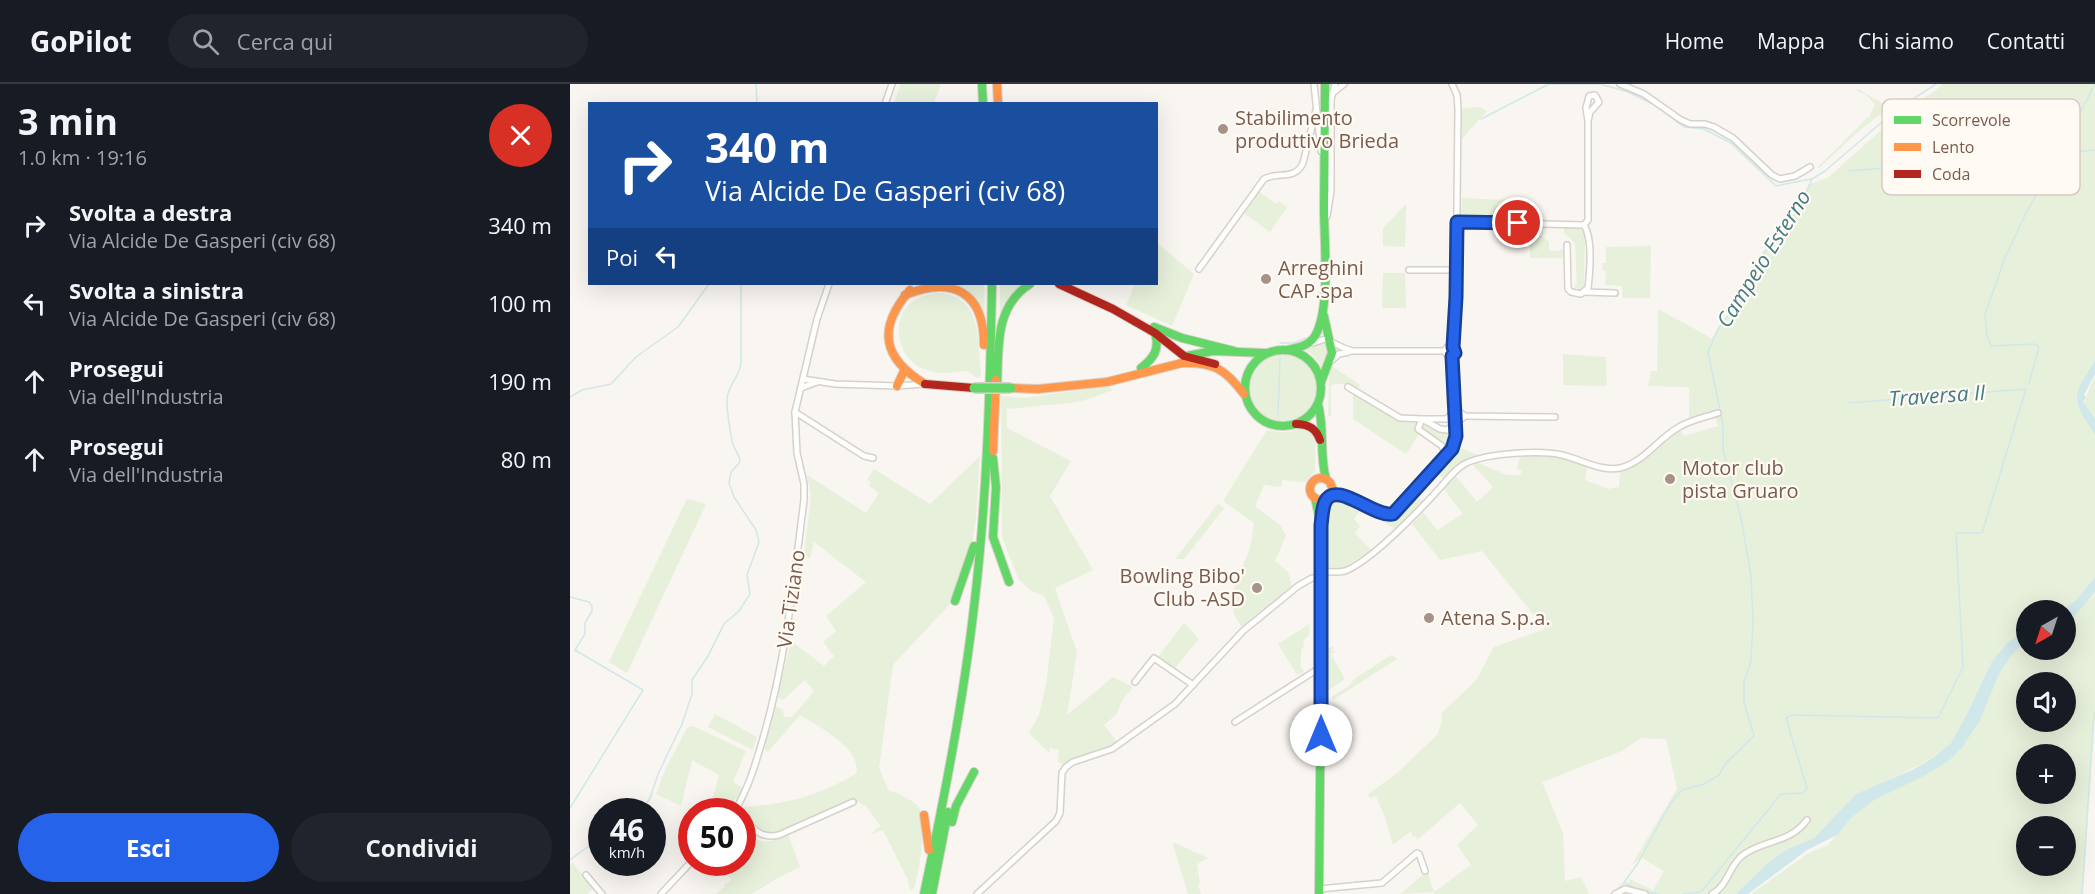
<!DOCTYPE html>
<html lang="it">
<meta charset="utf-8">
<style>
:root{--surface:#171b24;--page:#20242c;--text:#f1f3f6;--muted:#9ea1a6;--line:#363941;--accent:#2563eb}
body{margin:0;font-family:"Open Sans",sans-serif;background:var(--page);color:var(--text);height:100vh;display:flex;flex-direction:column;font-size:22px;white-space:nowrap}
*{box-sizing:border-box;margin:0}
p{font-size:20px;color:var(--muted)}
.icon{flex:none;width:33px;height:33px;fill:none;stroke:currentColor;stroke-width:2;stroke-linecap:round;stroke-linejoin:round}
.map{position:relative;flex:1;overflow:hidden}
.sheet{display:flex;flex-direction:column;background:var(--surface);width:570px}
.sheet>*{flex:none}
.top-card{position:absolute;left:18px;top:18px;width:570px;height:183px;border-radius:0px;box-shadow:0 6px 24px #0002;background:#1a4fa0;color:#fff;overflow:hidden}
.needle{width:39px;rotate:219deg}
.buttons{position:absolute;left:1446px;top:516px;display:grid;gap:12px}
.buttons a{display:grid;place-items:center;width:60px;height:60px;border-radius:50%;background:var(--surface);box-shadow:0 6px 24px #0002;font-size:30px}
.speed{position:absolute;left:18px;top:714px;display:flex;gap:12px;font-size:30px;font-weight:700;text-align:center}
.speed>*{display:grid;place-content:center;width:78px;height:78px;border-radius:50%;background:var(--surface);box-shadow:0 6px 24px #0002;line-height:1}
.speed small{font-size:15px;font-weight:400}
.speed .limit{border:9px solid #d22;background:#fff;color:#111}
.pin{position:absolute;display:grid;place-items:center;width:51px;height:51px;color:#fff;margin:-26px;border:3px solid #fff;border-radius:50%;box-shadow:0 2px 6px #0007}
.me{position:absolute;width:66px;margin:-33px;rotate:0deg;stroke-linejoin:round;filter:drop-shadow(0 0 4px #0008)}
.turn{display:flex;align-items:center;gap:21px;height:126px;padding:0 18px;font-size:27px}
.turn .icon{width:78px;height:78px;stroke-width:2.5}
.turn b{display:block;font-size:42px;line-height:51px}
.then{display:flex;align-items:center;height:57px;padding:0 18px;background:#0003;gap:12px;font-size:22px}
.round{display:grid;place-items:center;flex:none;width:63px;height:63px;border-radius:32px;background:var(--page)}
.head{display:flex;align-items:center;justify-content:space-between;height:102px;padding:0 18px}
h1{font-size:36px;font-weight:700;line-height:45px}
.primary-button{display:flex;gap:12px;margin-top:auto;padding:12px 18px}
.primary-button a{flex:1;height:69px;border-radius:36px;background:var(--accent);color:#fff;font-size:24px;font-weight:700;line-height:69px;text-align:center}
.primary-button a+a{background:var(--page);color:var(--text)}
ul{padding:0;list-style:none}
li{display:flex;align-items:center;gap:18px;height:78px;padding:0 18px}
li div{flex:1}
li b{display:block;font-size:22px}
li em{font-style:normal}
header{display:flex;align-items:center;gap:36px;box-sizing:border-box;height:84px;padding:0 30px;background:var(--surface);border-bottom:2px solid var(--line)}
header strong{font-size:28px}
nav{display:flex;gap:33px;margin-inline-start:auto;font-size:21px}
.search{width:420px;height:54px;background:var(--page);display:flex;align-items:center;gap:15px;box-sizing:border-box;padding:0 21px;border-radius:33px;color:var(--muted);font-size:22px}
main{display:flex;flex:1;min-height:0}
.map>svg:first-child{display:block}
.green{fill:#e7f0db;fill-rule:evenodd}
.water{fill:#d0e8ea}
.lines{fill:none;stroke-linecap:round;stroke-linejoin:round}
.stream{stroke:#d0e8ea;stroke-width:1.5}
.street-casing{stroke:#d7d1cb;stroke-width:8}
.fast-casing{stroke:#d9d2cb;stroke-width:10}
.slow-casing{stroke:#d9d2cb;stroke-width:10}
.jam-casing{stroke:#d9d2cb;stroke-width:10}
.street{stroke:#fefefd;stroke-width:5}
.fast{stroke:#63d668;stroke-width:8}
.slow{stroke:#ff974d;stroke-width:8}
.jam{stroke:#b3261e;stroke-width:8}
.fast-bridge-casing{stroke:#dad1cc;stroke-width:12;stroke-linecap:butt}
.fast-bridge{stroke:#63d668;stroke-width:9}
.route-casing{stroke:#184099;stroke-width:15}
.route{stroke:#2563eb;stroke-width:10}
.poi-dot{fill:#a69286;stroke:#fffaf3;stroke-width:2}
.labels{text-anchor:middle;stroke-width:4.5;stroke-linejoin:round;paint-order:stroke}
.poi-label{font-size:20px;fill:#7a5c4d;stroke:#fffaf3;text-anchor:start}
.street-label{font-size:20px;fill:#7a5c4d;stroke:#fffaf3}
.water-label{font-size:21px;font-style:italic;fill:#437c86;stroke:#fffaf3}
.key{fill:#fffaf3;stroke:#d7cbc1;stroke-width:1.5}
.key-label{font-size:16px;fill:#7a5c4d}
</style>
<header>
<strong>GoPilot</strong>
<div class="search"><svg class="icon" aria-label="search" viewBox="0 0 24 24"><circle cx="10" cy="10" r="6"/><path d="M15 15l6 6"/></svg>Cerca qui</div>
<nav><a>Home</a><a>Mappa</a><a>Chi siamo</a><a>Contatti</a></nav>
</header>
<main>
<section class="sheet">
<div class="head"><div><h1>3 min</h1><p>1.0 km · 19:16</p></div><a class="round" style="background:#d93025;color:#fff"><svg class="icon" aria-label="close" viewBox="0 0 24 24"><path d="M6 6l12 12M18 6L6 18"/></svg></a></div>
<ul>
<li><svg class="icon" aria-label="right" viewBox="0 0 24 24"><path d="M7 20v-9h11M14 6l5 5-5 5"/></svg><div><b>Svolta a destra</b><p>Via Alcide De Gasperi (civ 68)</p></div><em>340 m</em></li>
<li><svg class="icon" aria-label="left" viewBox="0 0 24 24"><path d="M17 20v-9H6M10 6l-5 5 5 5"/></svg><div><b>Svolta a sinistra</b><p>Via Alcide De Gasperi (civ 68)</p></div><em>100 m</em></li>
<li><svg class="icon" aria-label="ahead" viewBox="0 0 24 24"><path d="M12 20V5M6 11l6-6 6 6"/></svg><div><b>Prosegui</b><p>Via dell'Industria</p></div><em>190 m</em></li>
<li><svg class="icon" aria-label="ahead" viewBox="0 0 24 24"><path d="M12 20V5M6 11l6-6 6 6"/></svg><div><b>Prosegui</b><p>Via dell'Industria</p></div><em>80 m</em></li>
</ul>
<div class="primary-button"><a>Esci</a><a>Condividi</a></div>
</section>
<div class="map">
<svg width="1525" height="810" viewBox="0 0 1525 810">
<rect width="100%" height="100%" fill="#f9f5f0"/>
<!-- green -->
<g class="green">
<path d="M331,0H371L364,19H324Z"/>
<path d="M1372,0H1525V276C1514,294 1504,305 1510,327L1525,292V493L1506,516L1492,526H1456V545L1436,560L1422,577L1397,630L1381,659L1363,674L1284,713L1316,709L1356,691L1371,681L1422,592L1456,552V566H1496V539L1525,510V634L1513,810H1181L1237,770L1258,761L1265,753L1266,732L1244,754L1218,765L1166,810H1060L1053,808L1060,795L1083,806L1094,787L1072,774L1062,780L1107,705L1096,655L1071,654L1052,667L972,698L993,749L995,797L1011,793L1019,810H864V808L831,810L857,787L864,808L901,781L887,761L908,741L890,719L847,756L846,752L843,753L841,747L823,761L815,734L806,712L800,714L798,710L826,690L867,651L872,638L871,630L907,595L924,563L975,545L912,467L870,476L842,440L853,428L867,446L893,430L874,405L885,391L907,418L923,403L901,379L906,378L937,391H950L952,387L947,385L950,372C976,370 992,372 1017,381L1015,396L1038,405L1049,403L1050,387L1059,384L1110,345L1114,352L1148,342L1145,332L1147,326L1119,334V303L1078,302L1081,287H1087L1088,225L1138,252L1141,255L1168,215L1187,176L1201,157L1229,123L1238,101L1259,93L1330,29L1365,7ZM1456,598H1496V638H1456ZM1456,670H1496V710H1456ZM1456,742H1496V782H1456Z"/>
<path d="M1288,5L1315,21L1319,19L1311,25L1313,28L1291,45L1249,84L1248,83L1293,38L1297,33H1299L1305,20L1295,10L1286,7Z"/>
<path d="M910,23L917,27L892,55L891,25Z"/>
<path d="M688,107L706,120L709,117L717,123L700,148L672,128Z"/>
<path d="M892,114L935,116L934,134H897L891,128Z"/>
<path d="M836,120L835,163L813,162V144Z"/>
<path d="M960,143L979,158V167H989L990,165L993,166V174H960Z"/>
<path d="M994,143C1003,143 1012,141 1015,152L1014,202L1010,206L1005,203L1004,200L1007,201L1005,159L994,149Z"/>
<path d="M587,159L624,190L602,242L556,221L565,200H586Z"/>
<path d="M1081,162L1080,214H1052V202L1035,201L1036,187H1033L1032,179H1036V163Z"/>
<path d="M813,189H835L836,224H812Z"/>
<path d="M350,200H414L415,230L400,213L351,202Z"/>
<path d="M430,200H455L430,229Z"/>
<path d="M369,209C413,213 407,254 411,287L410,293L407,294L398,287C382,288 367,292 352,284C327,273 320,235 342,218C350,212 360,210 369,209Z"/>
<path d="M749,257H754L760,263L753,285L745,273L735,266Z"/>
<circle cx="713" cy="304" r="34"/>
<path d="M993,270L1036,273L1037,302L993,301Z"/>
<path d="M762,282L790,301L788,304C778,299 771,299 761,301V332H758L759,290Z"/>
<path d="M538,302L543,306L515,316L500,319L437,325V344L501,377L480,412L523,486L485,504L507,568L497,631L543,593L563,603L552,617L546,631L534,641L547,658L535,666L493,680L488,678L489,666L480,664L479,669L459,649L469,631L476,601L484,534L474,512L460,506L449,496L432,453L431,312L455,314Z"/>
<path d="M786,308L831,338L846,339V345L849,350L836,370L783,335V309Z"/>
<path d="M856,339L876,348L883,345C884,354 883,361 876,367L873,360L874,358L851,344L852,340Z"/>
<path d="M731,344H738L746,353L745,387L735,398L712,396L711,403L694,401L685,422L710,441L716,452L705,477L718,488L722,502L672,543C651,517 669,494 679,467C682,459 682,448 684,439L653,417L697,346C709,348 720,350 731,344Z"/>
<path d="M888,360V363L908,371L886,384L875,395L868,391L848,413L854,418L826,446L792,424L784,435L790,442L785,449L801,466L773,484H755L754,481C754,463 750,430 760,416C786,403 809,449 832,425L833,426L876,378Z"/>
<path d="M410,372L406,435L401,465L381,519L323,581L309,684L319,707C327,708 342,716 348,722C358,735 349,789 344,805L340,806L337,794L313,746L301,750L307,744L311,743L297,723L285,716V714L213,747C191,752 188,744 173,731L172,728L168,727L170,723C214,721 250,712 287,689C287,684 286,678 284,674C276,658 246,640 230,631L198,668L194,664L205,622L213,626L214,633H222L244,607L235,596L213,616L207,613L221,557L254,582L264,572L253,558L266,547L256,532L296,498L244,458L240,475L234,471L241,412L237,391L296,429L309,409L299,402L301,398L297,396L304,385L360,420Z"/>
<path d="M117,415L136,420L57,589L39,578Z"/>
<path d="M648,420L654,424L614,475H605Z"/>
<path d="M614,539L629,555L605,584L588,573Z"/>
<path d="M740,540L739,551L733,557L734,563L731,566V583L734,588L727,591L708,560Z"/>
<path d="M765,562L762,564L763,567H767L761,570L775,595L756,608V564Z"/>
<path d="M821,571L827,575L763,616L761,613L780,601L783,596Z"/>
<path d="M145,630L187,653L183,666L138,643Z"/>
<path d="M123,642L176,667L163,698L173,704L157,727L142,717L149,691L122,676L111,722L86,710L95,686L117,644Z"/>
<path d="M173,741C192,761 192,762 218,750L230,783L209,793L182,810H146L155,802L153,801L162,796L143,779L172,778Z"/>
<path d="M605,759L638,774L627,780L630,800L628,801L631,810H618L603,760Z"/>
<path d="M2,778L24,804L17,810H0V783Z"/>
</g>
<!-- water -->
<g class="water">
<path d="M1525,276V290L1514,311L1516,313L1513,318L1525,335V350C1500,313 1502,314 1525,276Z"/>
<path d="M1525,493V508L1503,534H1501L1496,537V526H1492L1506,516Z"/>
<path d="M1456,545V556L1441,572L1429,590L1410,636L1393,662L1380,676L1356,691L1304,716L1281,734L1267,751L1237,766L1178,810H1166L1198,779L1218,765L1244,754L1286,710L1342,686L1363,674L1381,659L1397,630L1422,577L1436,560Z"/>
</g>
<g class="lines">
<!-- stream -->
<g class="stream">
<path d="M186,0L187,20"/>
<path d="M911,35L979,0H1030L1058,8L1085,21L1114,43L1134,45L1161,59L1206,102L1241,95"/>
<path d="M1278,87L1525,66"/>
<path d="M710,259H724L736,254"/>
<path d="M1459,299L1469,263L1465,260L1421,262L1417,252L1415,230L1435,174L1455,131L1490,68L1525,0"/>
<path d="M0,313L12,306L41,300L66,273L108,243L139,200"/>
<path d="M708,331L710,274"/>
<path d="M0,513L19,518L22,522V527L15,539V550L5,566L73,606L0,724"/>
<path d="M71,728L80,714L88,690L112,640L122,610V596L138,572L154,540L169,527L180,510L177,491L189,458L186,446L164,413L159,399L161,388L170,378C169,370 166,367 163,361C161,354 156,321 157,314C159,301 169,292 171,280V200"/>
<path d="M0,776L16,764L32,759"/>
<path d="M1055,799L1069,806"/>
<path d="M1077,808L1089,810"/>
<path d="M1042,810L1053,800L1068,779L1100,720L1112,706L1134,700L1149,691L1156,679L1184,652L1174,618V598L1181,577L1183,537L1181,492L1171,434L1153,366V341L1138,268L1148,245L1172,213L1189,177L1200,160L1229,125L1242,95L1255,87L1326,26L1366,0"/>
<path d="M1113,810L1131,808L1211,710L1233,709L1237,704L1216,634L1222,631L1368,634L1393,583L1386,449H1412L1456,305L1279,319"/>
<path d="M1512,810L1524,628"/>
</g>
<defs>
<g id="street">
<path d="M744,0L751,67"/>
<path d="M882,0L887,11L888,25L886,213L883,263"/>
<path d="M1050,0L1074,10L1111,36L1120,40H1135L1144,43L1163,54L1202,91L1210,95L1225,92L1240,83"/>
<path d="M764,8L774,0"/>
<path d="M315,20L322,0"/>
<path d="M757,132L761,107V16L765,0"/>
<path d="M887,138L1014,141C1023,155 1020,187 1018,204L1011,210L1001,208L998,205L997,161"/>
<path d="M1014,141L1018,136V37L1016,24L1019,12L1025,11L1029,18L1020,28L1018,37"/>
<path d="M629,185L694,95C708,87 725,97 733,79L746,26"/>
<path d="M839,186H886"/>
<path d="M1014,208L1045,209"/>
<path d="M743,259L755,255L776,265L783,267H875"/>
<circle cx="880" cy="267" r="5"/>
<path d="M761,277L769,270L779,268"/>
<path d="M233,295L265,300L327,302L354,300"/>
<path d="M778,303L830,334L852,335L848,345L872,362L875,369L872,374"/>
<path d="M231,304L247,298"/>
<path d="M885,325L895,332L985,333"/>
<path d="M884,326L877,335H852L870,345L877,346L895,332"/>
<path d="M225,328L294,372L303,374"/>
<path d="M760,412C784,407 800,434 823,430L877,371L883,362L886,352L882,272"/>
<path d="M752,487C759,488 767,489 775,487C801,477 848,428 868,406C876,398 883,387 893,381C912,369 971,366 992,371C1010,375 1031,388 1050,384C1073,379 1089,354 1109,343C1121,336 1136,333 1148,329"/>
<path d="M565,598L584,574L623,601"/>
<path d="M665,638L751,583"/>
<path d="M164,728C179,704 186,678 194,651C216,574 224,495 234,416V400L227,369L225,328L247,235L259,200"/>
<path d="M172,735C186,746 190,755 209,751L283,718"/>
<path d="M16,791L32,810"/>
<path d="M749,805L812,799L847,769L849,770L855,787"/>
<path d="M91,810L122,777"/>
<path d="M407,810L486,737L490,729L492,689L496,683L503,678L542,665L605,620L673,547L728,502L742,494H751"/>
<path d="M1045,810L1055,805L1075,810"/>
<path d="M1142,810C1158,802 1159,781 1173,771C1195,755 1219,760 1237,736"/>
</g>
<g id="fast">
<path d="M412,0L413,20"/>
<path d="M584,243L612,254L664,267"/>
<circle cx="713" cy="304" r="38"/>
<path d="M717,266C727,264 739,262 745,252C761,225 754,157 754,124C754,83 755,41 755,0"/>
<path d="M617,272L643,267L695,269"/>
<path d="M571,284C584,274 590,265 585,249"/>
<path d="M751,298L762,269L754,232"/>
<path d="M427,302C429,264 424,223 460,200"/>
<path d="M748,320C755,345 749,370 756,395"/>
<path d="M423,374L426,403L423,453L439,498"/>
<path d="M745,414L751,441L752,487L749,810"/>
<path d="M385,517L404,462"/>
<path d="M382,738L386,722L404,688"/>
<path d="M354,810C374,715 393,619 404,523C417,416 420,308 422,200"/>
<path d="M362,810L378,728"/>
</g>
<g id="slow">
<path d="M427,0L428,20"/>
<path d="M340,206C307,244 312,274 355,300"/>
<path d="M335,211C382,192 414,207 414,261"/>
<path d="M327,302L334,287"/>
<path d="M441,304L468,305L537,298L612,279C644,278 655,285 674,310"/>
<path d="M423,367L426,296"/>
<circle cx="751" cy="405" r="11"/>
<path d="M354,731L359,766"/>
</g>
<g id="jam">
<path d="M489,200L543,225L585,249L614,272L645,280"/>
<path d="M355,300L404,304"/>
<path d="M726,340C738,340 746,344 750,356"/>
</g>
</defs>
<!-- street casing -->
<use href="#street" class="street-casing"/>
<!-- fast casing -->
<use href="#fast" class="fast-casing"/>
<!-- slow casing -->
<use href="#slow" class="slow-casing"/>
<!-- jam casing -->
<use href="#jam" class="jam-casing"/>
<!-- street -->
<use href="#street" class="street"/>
<!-- fast -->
<use href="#fast" class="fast"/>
<!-- slow -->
<use href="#slow" class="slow"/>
<!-- jam -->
<use href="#jam" class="jam"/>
<defs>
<path id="fast-bridge" d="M404,304H441"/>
</defs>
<!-- fast-bridge casing -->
<use href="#fast-bridge" class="fast-bridge-casing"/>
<!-- fast-bridge -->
<use href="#fast-bridge" class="fast-bridge"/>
</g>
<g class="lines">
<defs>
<path id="route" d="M751,651V441C752,434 752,425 755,418C766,395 804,434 823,430L882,365L886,352L882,272L885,269L883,263L886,213L887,138L948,139"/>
</defs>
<!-- route casing -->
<use href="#route" class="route-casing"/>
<!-- route -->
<use href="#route" class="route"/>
</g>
<!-- markers -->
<g class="poi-dot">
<circle cx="653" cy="45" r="6"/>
<circle cx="696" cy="195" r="6"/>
<circle cx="1100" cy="395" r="6"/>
<circle cx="687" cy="504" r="6"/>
<circle cx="859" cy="534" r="6"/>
</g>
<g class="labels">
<!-- poi labels -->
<g class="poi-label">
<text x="665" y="41">Stabilimento<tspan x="665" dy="23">produttivo Brieda</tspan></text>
<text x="708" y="191">Arreghini<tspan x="708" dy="23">CAP.spa</tspan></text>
<text x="1112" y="391">Motor club<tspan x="1112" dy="23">pista Gruaro</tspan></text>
<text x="675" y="499" text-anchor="end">Bowling Bibo'<tspan x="675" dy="23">Club -ASD</tspan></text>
<text x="871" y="541">Atena S.p.a.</text>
</g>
<!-- street labels -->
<g class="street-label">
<text transform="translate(221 515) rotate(-82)" y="7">Via Tiziano</text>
</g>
<!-- water labels -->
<g class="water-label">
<text transform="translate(1194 175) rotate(-58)" y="7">Campeio Esterno</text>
<text transform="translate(1367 312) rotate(-4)" y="7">Traversa II</text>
</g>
</g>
<!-- legend -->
<rect x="1312" y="15" width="198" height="96" rx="9" class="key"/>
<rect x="1324" y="32" width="27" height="8" fill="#63d668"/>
<rect x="1324" y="59" width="27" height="8" fill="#ff974d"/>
<rect x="1324" y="86" width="27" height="8" fill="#b3261e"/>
<g class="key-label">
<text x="1362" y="42">Scorrevole</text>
<text x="1362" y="69">Lento</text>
<text x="1362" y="96">Coda</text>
</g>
</svg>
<div class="buttons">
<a><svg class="needle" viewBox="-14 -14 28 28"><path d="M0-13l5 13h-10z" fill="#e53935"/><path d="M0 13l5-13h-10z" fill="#9ea1a6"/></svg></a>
<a><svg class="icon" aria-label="sound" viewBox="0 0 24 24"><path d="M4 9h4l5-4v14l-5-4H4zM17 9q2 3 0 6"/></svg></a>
<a>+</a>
<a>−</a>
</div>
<div class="speed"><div>46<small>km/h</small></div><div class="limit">50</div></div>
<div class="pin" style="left:948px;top:139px;background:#d93025"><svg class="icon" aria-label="arrive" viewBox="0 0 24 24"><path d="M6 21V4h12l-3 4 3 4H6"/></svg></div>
<svg class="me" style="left:751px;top:651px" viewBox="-20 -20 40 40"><circle r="19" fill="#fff"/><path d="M0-13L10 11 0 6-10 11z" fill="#2563eb"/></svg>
<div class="top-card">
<div class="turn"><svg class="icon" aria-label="right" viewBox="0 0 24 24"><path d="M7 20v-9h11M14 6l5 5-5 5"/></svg><div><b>340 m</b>Via Alcide De Gasperi (civ 68)</div></div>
<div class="then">Poi<svg class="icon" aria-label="left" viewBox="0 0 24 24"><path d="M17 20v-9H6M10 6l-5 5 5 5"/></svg></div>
</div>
</div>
</main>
